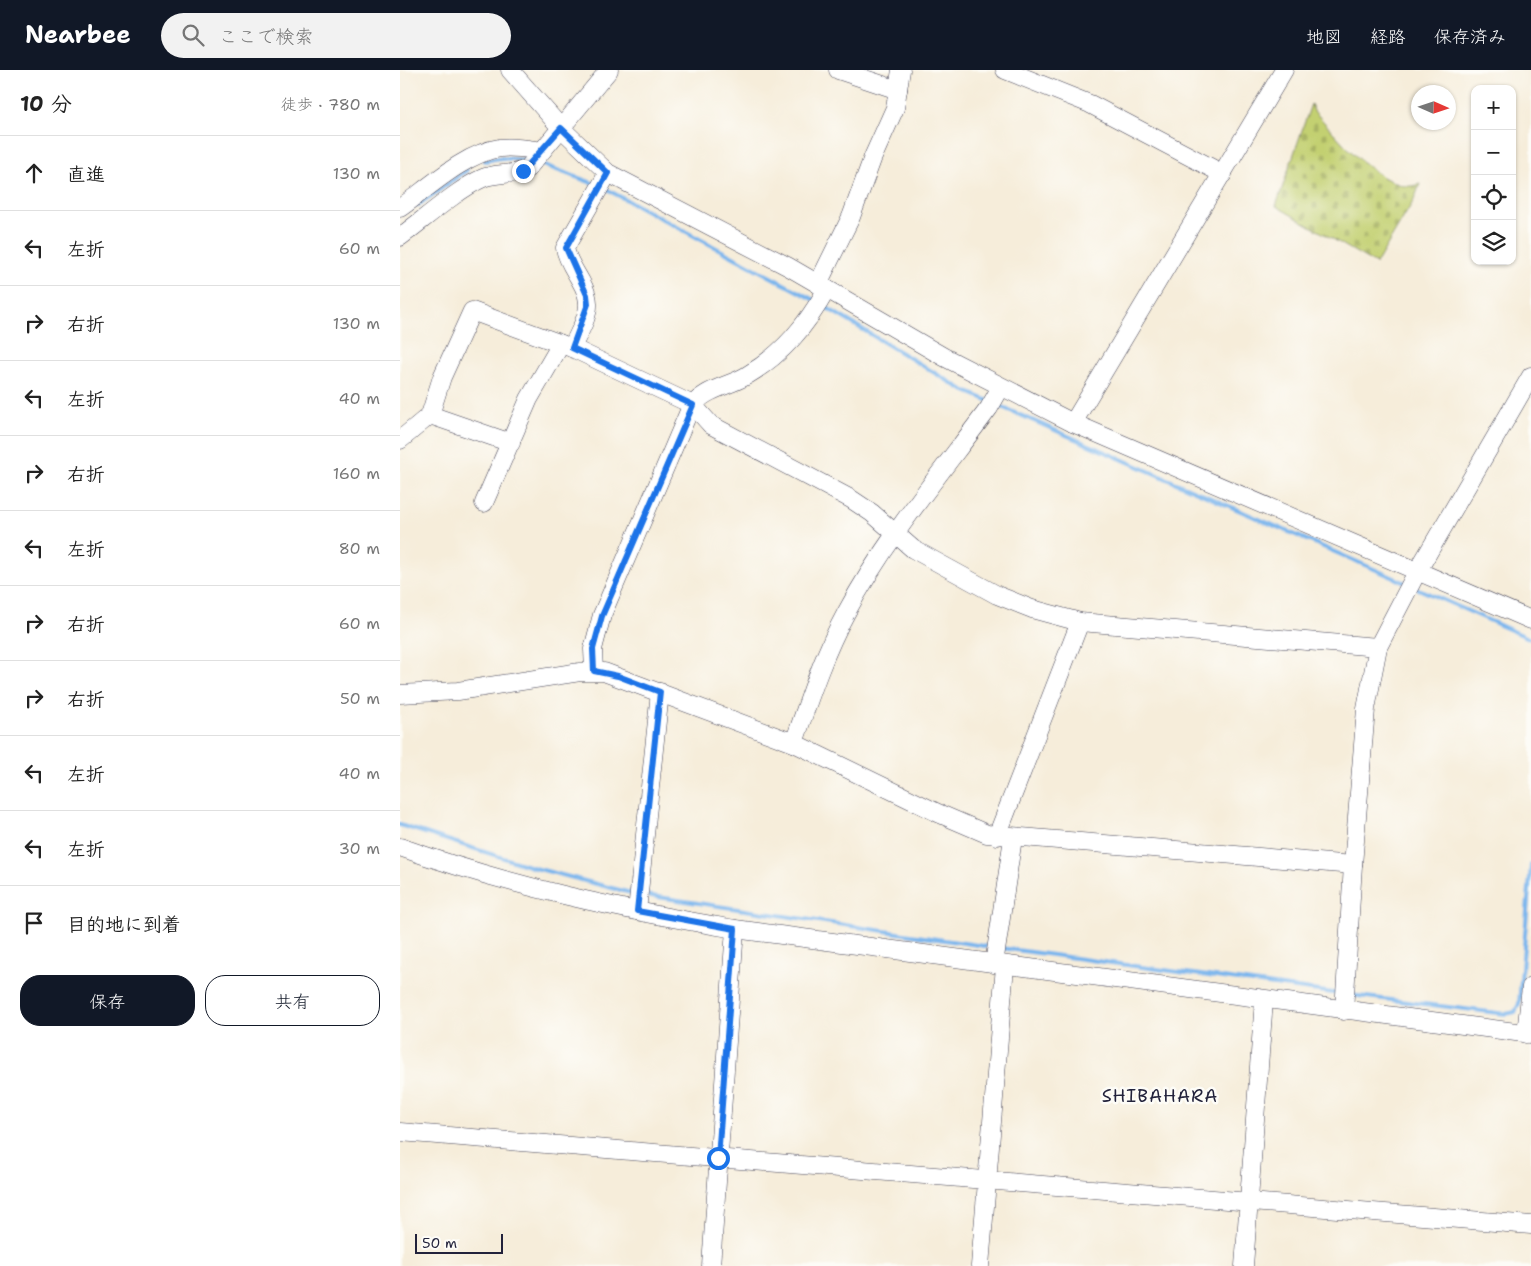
<!DOCTYPE html>
<html lang="ja">
<head>
<meta charset="utf-8">
<style>
	:root { --surface:#fff; --page:#f2f2f2; --text:#222; --muted:#767676; --line:#e0e0e0; --accent:#111827 }
	body { margin:0; font-family:"Shantell Sans","Klee One",sans-serif; background:var(--page); color:var(--text) }
	.controls { position:absolute; right:15px; top:15px; display:grid; overflow:hidden; border-radius:10px; box-shadow:0 1px 4px #0004 }
	.controls button { width:45px; height:45px; display:grid; place-items:center; padding:0; border:0; border-bottom:1px solid var(--line); background:var(--surface); color:var(--text); font:25px sans-serif }
	.compass { position:absolute; left:1011px; top:15px; width:45px; height:45px; border-radius:50%; background:var(--surface); box-shadow:0 1px 4px #0004; rotate:93deg }
	.scale { position:absolute; left:15px; bottom:12px; width:88px; box-sizing:border-box; padding-left:5px; border:2px solid #22223b; border-top:0; font-size:14px; line-height:18px; white-space:nowrap; color:#22223b; -webkit-text-stroke:4px #fdfcf7; paint-order:stroke }
	.stop { position:absolute; width:15px; height:15px; margin:-11px; border:4px solid #1a73e8; border-radius:50%; background:#fff }
	.stop.end { background:#1a73e8; border-color:#fff; box-shadow:0 1px 5px #0008 }
	.list { margin:0; padding:0; list-style:none }
	h2 { display:flex; justify-content:space-between; align-items:center; height:65px; margin:0; padding:0 20px; font-size:21px }
	h2 small { font-size:16px; font-weight:400; color:var(--muted) }
	.list li { display:grid; grid-template-columns:32px 1fr auto; gap:15px; align-items:center; box-sizing:border-box; height:75px; padding:0 20px; border-top:1px solid var(--line) }
	.list b { display:block; font-size:19px; white-space:nowrap }
	.list em { font-size:16px; font-style:normal; color:var(--muted) }
	.actions { display:flex; gap:10px; padding:15px 20px }
	.actions a { flex:1; padding:11px 0; border:1px solid var(--accent); border-radius:20px; text-align:center; font-size:18px; color:var(--accent) }
	.actions .main { background:var(--accent); color:#fff }
	.icon { flex:none; width:28px; height:28px; fill:none; stroke:currentColor; stroke-width:2; stroke-linecap:round; stroke-linejoin:round }
	.map { position:relative; flex:none; width:1131px; height:1196px; overflow:hidden }
	header { display:flex; align-items:center; gap:30px; box-sizing:border-box; height:70px; padding:0 25px; background:var(--accent); color:#fff }
	header strong { font-size:24px }
	nav { display:flex; gap:28px; margin-inline-start:auto; font-size:18px }
	.search { width:350px; height:45px; background:var(--page); display:flex; align-items:center; gap:12px; box-sizing:border-box; padding:0 18px; border-radius:28px; color:var(--muted); font-size:19px }
	main { display:flex }
	aside { flex:1; background:var(--surface) }
	.map>svg:first-child { display:block }
	.cemetery { fill:url(#cemetery-stones); stroke:#727956 }
	.lines { fill:none; stroke-linecap:round; stroke-linejoin:round }
	.stream { stroke:#7cb6ed; stroke-width:4 }
	.minor-casing { stroke:#424053; stroke-width:19 }
	.minor { stroke:#fff; stroke-width:18 }
	.route { stroke:#1a73e8; stroke-width:6 }
	.labels { text-anchor:middle; stroke-width:5; stroke-linejoin:round; paint-order:stroke }
	.quarter-label { font-size:18px; letter-spacing:1px; fill:#22223b; stroke:#fdfcf7 }
</style>
</head>
<body>
<header>
<strong>Nearbee</strong>
<div class="search"><svg class="icon" aria-label="search" viewBox="0 0 24 24"><circle cx="10" cy="10" r="6"/><path d="M15 15l6 6"/></svg>ここで検索</div>
<nav><a>地図</a><a>経路</a><a>保存済み</a></nav>
</header>
<main>
<aside>
<h2>10 分<small>徒歩 · 780 m</small></h2>
<ul class="list">
<li><svg class="icon" aria-label="ahead" viewBox="0 0 24 24"><path d="M12 20V5M6 11l6-6 6 6"/></svg><div><b>直進</b></div><em>130 m</em></li>
<li><svg class="icon" aria-label="left" viewBox="0 0 24 24"><path d="M17 20v-9H6M10 6l-5 5 5 5"/></svg><div><b>左折</b></div><em>60 m</em></li>
<li><svg class="icon" aria-label="right" viewBox="0 0 24 24"><path d="M7 20v-9h11M14 6l5 5-5 5"/></svg><div><b>右折</b></div><em>130 m</em></li>
<li><svg class="icon" aria-label="left" viewBox="0 0 24 24"><path d="M17 20v-9H6M10 6l-5 5 5 5"/></svg><div><b>左折</b></div><em>40 m</em></li>
<li><svg class="icon" aria-label="right" viewBox="0 0 24 24"><path d="M7 20v-9h11M14 6l5 5-5 5"/></svg><div><b>右折</b></div><em>160 m</em></li>
<li><svg class="icon" aria-label="left" viewBox="0 0 24 24"><path d="M17 20v-9H6M10 6l-5 5 5 5"/></svg><div><b>左折</b></div><em>80 m</em></li>
<li><svg class="icon" aria-label="right" viewBox="0 0 24 24"><path d="M7 20v-9h11M14 6l5 5-5 5"/></svg><div><b>右折</b></div><em>60 m</em></li>
<li><svg class="icon" aria-label="right" viewBox="0 0 24 24"><path d="M7 20v-9h11M14 6l5 5-5 5"/></svg><div><b>右折</b></div><em>50 m</em></li>
<li><svg class="icon" aria-label="left" viewBox="0 0 24 24"><path d="M17 20v-9H6M10 6l-5 5 5 5"/></svg><div><b>左折</b></div><em>40 m</em></li>
<li><svg class="icon" aria-label="left" viewBox="0 0 24 24"><path d="M17 20v-9H6M10 6l-5 5 5 5"/></svg><div><b>左折</b></div><em>30 m</em></li>
<li><svg class="icon" aria-label="arrive" viewBox="0 0 24 24"><path d="M6 21V4h12l-3 4 3 4H6"/></svg><div><b>目的地に到着</b></div></li>
</ul>
<div class="actions"><a class="main">保存</a><a>共有</a></div>
</aside>
<div class="map">
<svg width="1131" height="1196" viewBox="0 0 1131 1196">
	<defs>
		<pattern id="cemetery-stones" width="16" height="16" patternUnits="userSpaceOnUse" patternTransform="scale(1.25)"><rect width="16" height="16" fill="#c3d071"/><path d="M2 7V4a2 2 0 0 1 4 0v3zM10 15v-3a2 2 0 0 1 4 0v3z" fill="#a7b263"/></pattern>
	</defs>
	<rect width="100%" height="100%" fill="#fdfcf7"/>
	<filter id="ink" filterUnits="userSpaceOnUse"><feTurbulence type="fractalNoise" baseFrequency=".02" numOctaves="2"/><feDisplacementMap in="SourceGraphic" scale="10" xChannelSelector="R" yChannelSelector="G"/><feConvolveMatrix kernelMatrix="1 2 1 2 8 2 1 2 1" color-interpolation-filters="sRGB"/></filter>
	<filter id="wash" filterUnits="userSpaceOnUse"><feTurbulence type="fractalNoise" baseFrequency=".0096" numOctaves="4" result="noise"/><feDisplacementMap in="SourceGraphic" scale="20" xChannelSelector="R" yChannelSelector="G"/><feGaussianBlur stdDeviation="1.12" result="paint"/><feColorMatrix in="noise" values="0 0 0 0 0 0 0 0 0 0 0 0 0 0 0 0 0 1.4 0 .05"/><feComposite in="paint" operator="in"/></filter>
	<g filter="url(#wash)">
		<rect width="100%" height="100%" fill="#f6edda"/>
		<path class="cemetery" d="M911,34L914,41C938,67 970,108 1005,116C1009,117 1016,115 1020,114L1014,130L976,194L876,136Z"/>
		<g class="lines">
			<g class="stream">
				<path d="M85,91L99,88L127,90"/>
				<path d="M138,93L195,114"/>
				<path d="M204,118L414,230"/>
				<path d="M18,135L67,100"/>
				<path d="M422,235L563,320L589,331"/>
				<path d="M597,335L1006,513"/>
				<path d="M1014,517L1131,569"/>
				<path d="M0,755L135,798L235,824"/>
				<path d="M245,825L591,877"/>
				<path d="M601,878L941,924"/>
				<path d="M950,925L1106,944L1115,942L1119,934L1131,795"/>
			</g>
		</g>
	</g>
	<g filter="url(#ink)">
		<g class="lines">
			<defs>
				<g id="minor">
					<path d="M110,0L161,58L208,103L389,197L544,287L673,353L1131,550"/>
					<path d="M438,0L498,20"/>
					<path d="M605,0L690,34L823,104"/>
					<path d="M0,138C28,118 65,83 100,78C114,76 128,79 142,81"/>
					<path d="M0,167C23,150 58,119 83,108C96,102 116,106 128,98L209,0"/>
					<path d="M418,214L451,147L473,87L495,38L501,0"/>
					<path d="M172,278C177,265 189,248 188,233C187,213 168,197 165,178L208,103"/>
					<path d="M30,345L42,307L72,241L172,278L293,335L311,355L451,429L472,443L513,479L597,525L632,539L680,552L978,577"/>
					<path d="M673,353L884,0"/>
					<path d="M0,370L30,345L111,373"/>
					<path d="M84,433L129,329L161,274"/>
					<path d="M194,601L193,579L202,545L290,339C303,319 327,317 346,306C383,284 406,256 427,219"/>
					<path d="M0,624L58,621L180,602H204L394,673L538,743L587,764L953,795"/>
					<path d="M394,673C409,629 424,583 446,543C485,470 540,404 589,338L601,317"/>
					<path d="M597,766L680,552"/>
					<path d="M0,777C109,816 221,840 335,859L1131,964"/>
					<path d="M237,841L260,622"/>
					<path d="M594,894L613,768"/>
					<path d="M944,941L953,795L966,639L978,577L1017,502L1131,306"/>
					<path d="M1126,964L1131,917"/>
					<path d="M0,1062L1131,1155"/>
					<path d="M311,1196L335,859"/>
					<path d="M580,1196L605,896"/>
					<path d="M844,1196L864,930"/>
				</g>
			</defs>
			<use href="#minor" class="minor-casing"/>
			<use href="#minor" class="minor"/>
		</g>
	</g>
	<g class="lines" filter="url(#ink)">
		<path class="route" d="M123,101L161,58L208,103L166,178L187,225L188,234L172,278L293,335L202,546L193,579L194,601L218,606L260,622L237,841L335,859L318,1088"/>
	</g>
	<g class="labels">
		<g class="quarter-label">
			<text x="760" y="1032">SHIBAHARA</text>
		</g>
	</g>
</svg>
<div class="controls">
<button>+</button>
<button>−</button>
<button><svg class="icon" aria-label="locate" viewBox="0 0 24 24"><circle cx="12" cy="12" r="6"/><path d="M12 2v4M12 18v4M2 12h4M18 12h4"/></svg></button>
<button><svg class="icon" aria-label="layers" viewBox="0 0 24 24"><path d="M12 4l9 5-9 5-9-5zM3 14l9 5 9-5"/></svg></button>
</div>
<svg class="compass" viewBox="-18 -18 36 36"><path d="M0-13l5 13h-10z" fill="#e53935"/><path d="M0 13l5-13h-10z" fill="#767676"/></svg>
<div class="scale">50 m</div>
<div class="stop" style="left:318px;top:1088px"></div>
<div class="stop end" style="left:123px;top:101px"></div>
</div>
</main>
</body>
</html>
